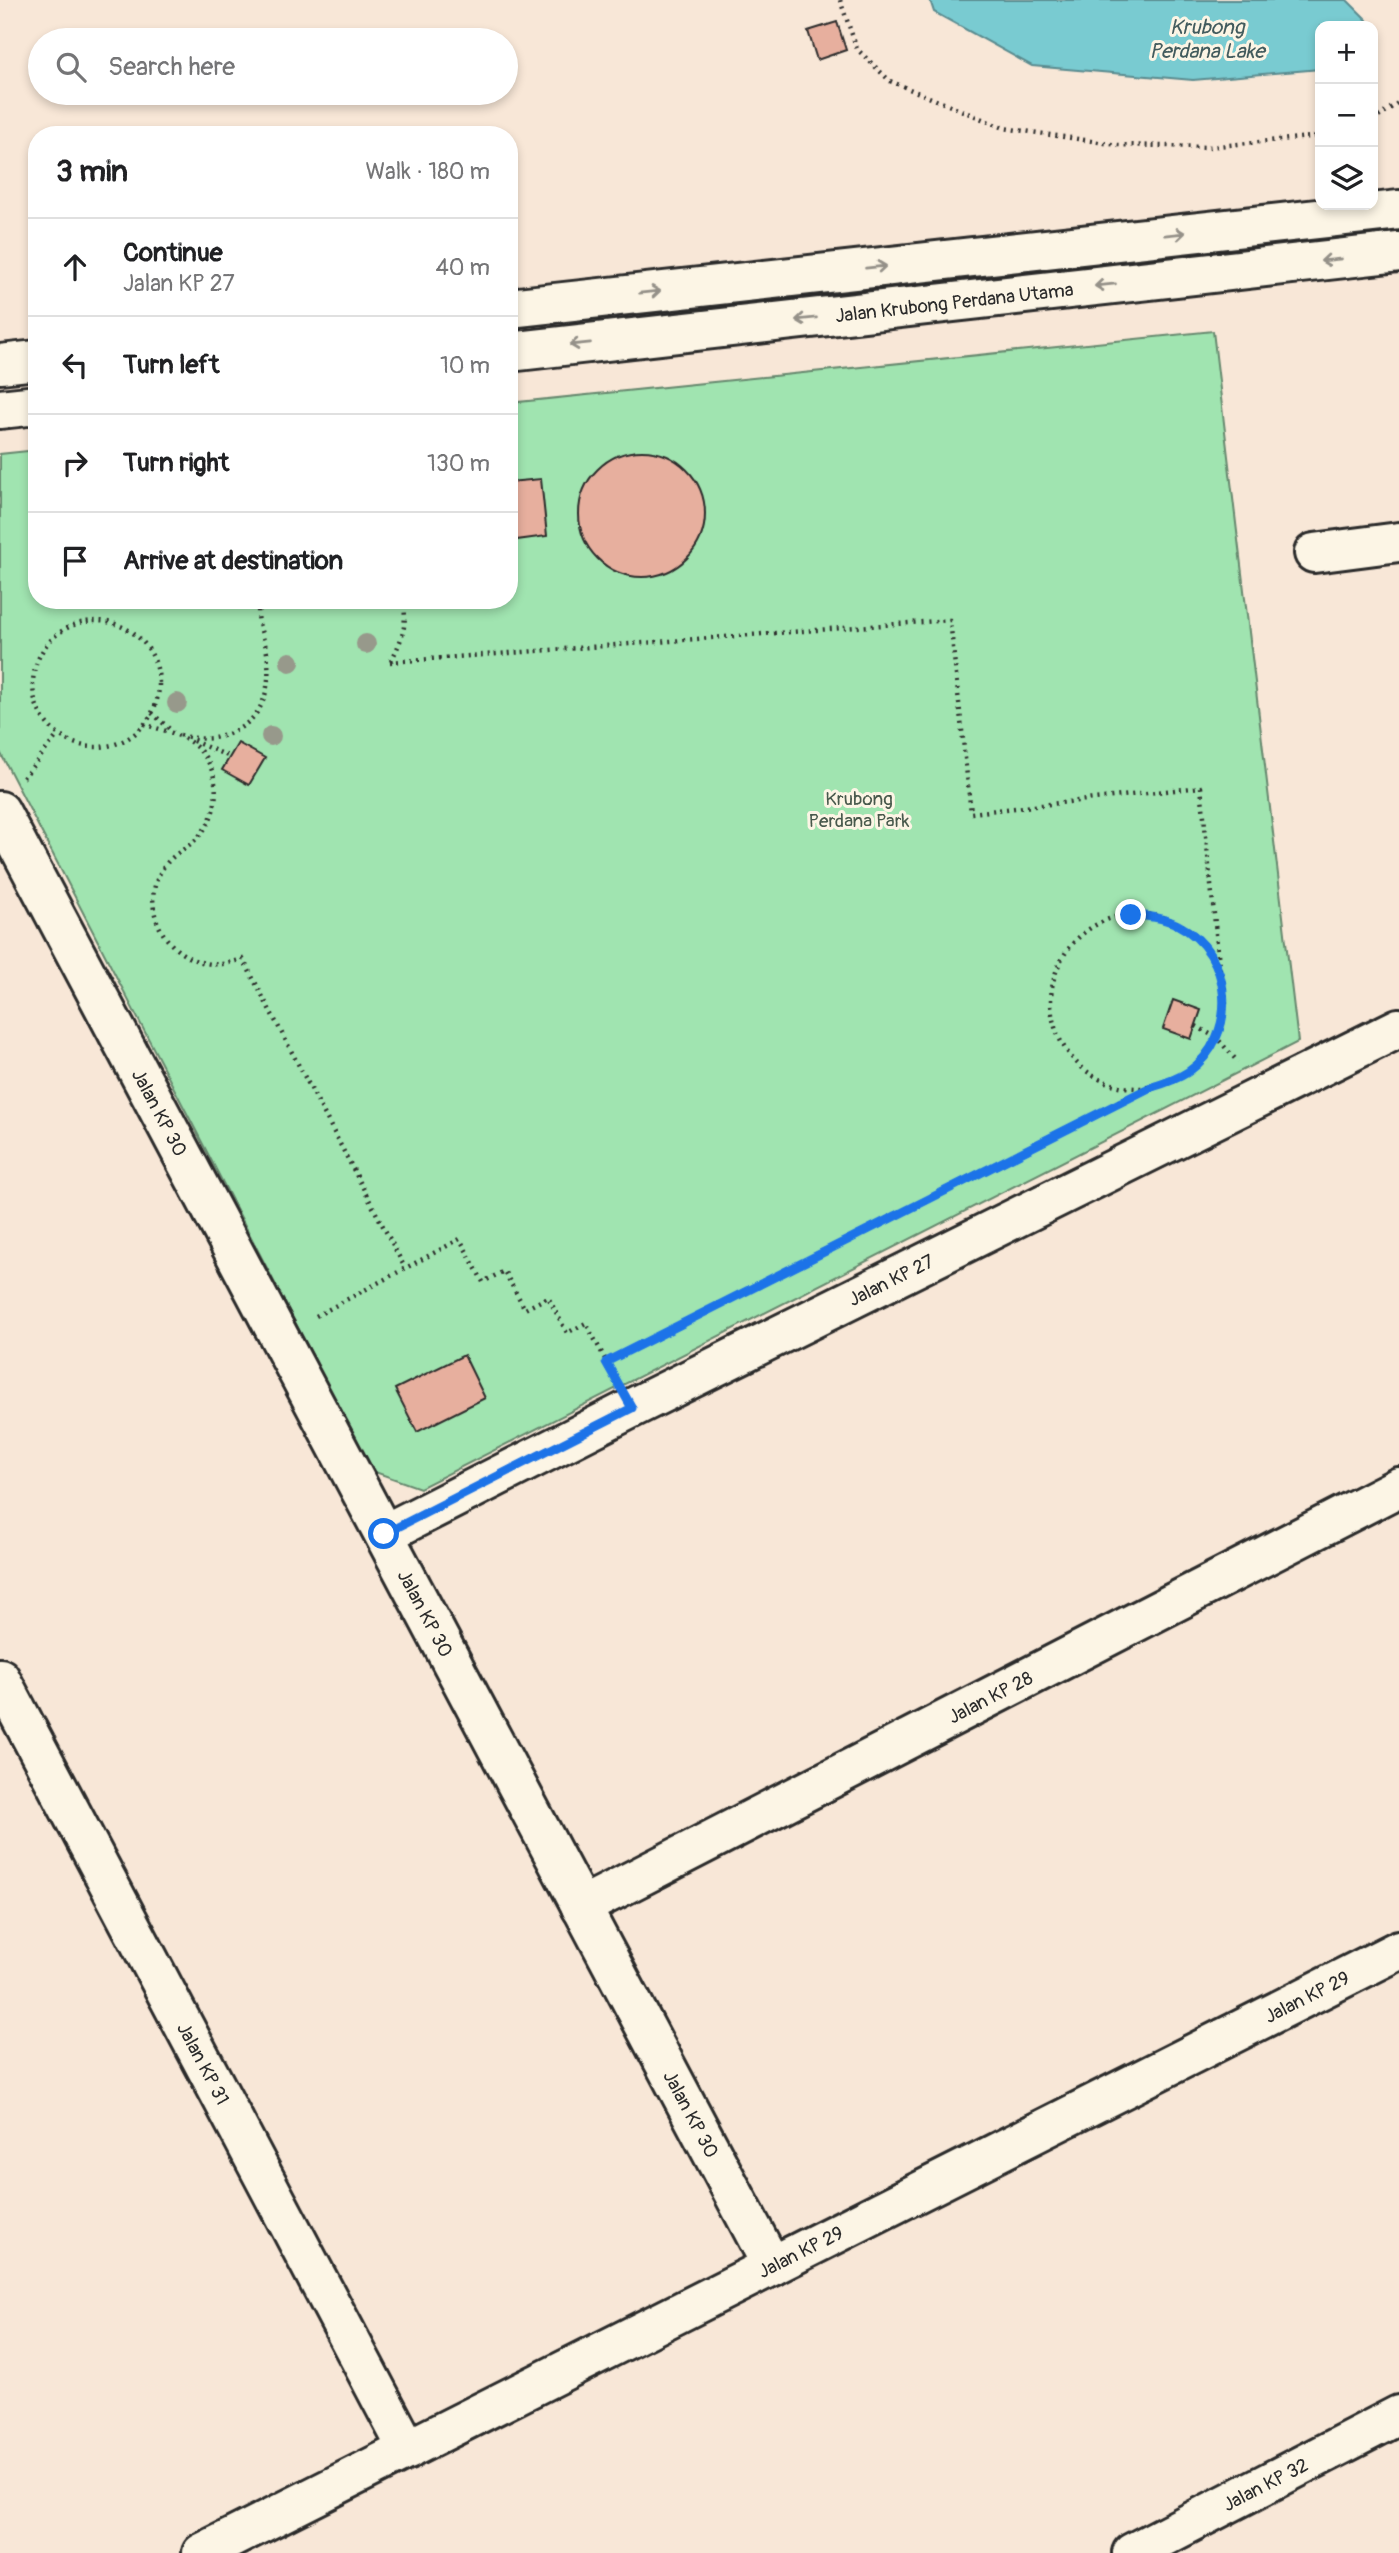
<!DOCTYPE html>
<html lang="en">
<head>
<meta charset="utf-8">
<style>
	:root { --surface:#fff; --page:#f2f2f2; --text:#202124; --muted:#757577; --line:#e0e0e0 }
	body { margin:0; font-family:Pangolin,sans-serif; background:var(--page); color:var(--text) }
	.controls { position:absolute; right:21px; top:21px; display:grid; overflow:hidden; border-radius:14px; box-shadow:0 4px 10px #0003 }
	.controls button { width:63px; height:63px; display:grid; place-items:center; padding:0; border:0; border-bottom:2px solid var(--line); background:var(--surface); color:var(--text); font:35px sans-serif }
	.stop { position:absolute; width:21px; height:21px; margin:-16px; border:5px solid #1a73e8; border-radius:50%; background:#fff }
	.stop.end { background:#1a73e8; border-color:#fff; box-shadow:0 2px 7px #0008 }
	.list { margin:0; padding:0; list-style:none }
	h2 { display:flex; justify-content:space-between; align-items:center; height:91px; margin:0; padding:0 28px; font-size:30px }
	h2 small { font-size:23px; font-weight:400; color:var(--muted) }
	.list li { display:grid; grid-template-columns:46px 1fr auto; gap:21px; align-items:center; box-sizing:border-box; height:98px; padding:0 28px; border-top:2px solid var(--line) }
	.list b { display:block; font-size:26px; white-space:nowrap }
	.list p { margin:0; font-size:23px; white-space:nowrap; color:var(--muted) }
	.list em { font-size:23px; font-style:normal; color:var(--muted) }
	.icon { flex:none; width:38px; height:38px; fill:none; stroke:currentColor; stroke-width:2; stroke-linecap:round; stroke-linejoin:round }
	.map { position:relative; flex:none; width:1399px; height:2553px; overflow:hidden }
	.search { position:absolute; background:var(--surface); box-shadow:0 4px 10px #0003; left:28px; top:28px; width:490px; height:77px; display:flex; align-items:center; gap:18px; box-sizing:border-box; padding:0 24px; border-radius:38px; color:var(--muted); font-size:26px }
	.panel { position:absolute; background:var(--surface); box-shadow:0 4px 10px #0003; left:28px; top:126px; width:490px; height:483px; border-radius:28px }
	.map>svg:first-child { display:block }
	.green { fill:#a0e4b0; stroke:#66886e; stroke-width:2 }
	.water { fill:#79cbd1; stroke:#5a8b8f; stroke-width:2 }
	.building { fill:#e7af9e; stroke:#2b2b2b; stroke-width:2 }
	.lines { fill:none; stroke-linecap:round; stroke-linejoin:round }
	.street-casing { stroke:#2b2b2b; stroke-width:44 }
	.path { stroke:#2b2b2b; stroke-width:4.5; stroke-dasharray:2 5; stroke-linecap:butt }
	.street { stroke:#fcf5e5; stroke-width:38 }
	.tree { fill:#97998b }
	.oneway { stroke:#949088 }
	.route { stroke:#1a73e8; stroke-width:9 }
	.labels { text-anchor:middle; stroke-width:6; stroke-linejoin:round; paint-order:stroke }
	.street-label { font-size:19px; fill:#2b2b2b; stroke:#fcf5e5 }
	.park-label { font-size:19px; fill:#48594c; stroke:#fcf5e5 }
	.water-label { font-size:21px; font-style:italic; fill:#425b5d; stroke:#fcf5e5 }
</style>
</head>
<body>
<div class="map">
<svg width="1399" height="2553" viewBox="0 0 1399 2553">
	<rect width="100%" height="100%" fill="#f8e7d7"/>
	<filter id="ink" filterUnits="userSpaceOnUse"><feTurbulence type="fractalNoise" baseFrequency=".0143" numOctaves="2"/><feDisplacementMap in="SourceGraphic" scale="14" xChannelSelector="R" yChannelSelector="G"/><feConvolveMatrix kernelMatrix="1 2 1 2 8 2 1 2 1" color-interpolation-filters="sRGB"/></filter>
	<g filter="url(#ink)">
		<path class="green" d="M1213,331L1298,1042L420,1488L372,1471L0,752V454L37,450V600H509V403Z"/>
		<path class="water" d="M930,0H1347L1367,20V26H1320V69L1193,80L1032,66L934,12Z"/>
		<g class="building">
			<path d="M837,22L846,50L817,60L808,31Z"/>
			<circle cx="642" cy="514" r="63"/>
			<path d="M541,479L547,536L509,541V482Z"/>
			<path d="M238,743L265,758L249,785L222,770Z"/>
			<path d="M1173,1000L1201,1010L1191,1039L1163,1029Z"/>
			<path d="M464,1355L485,1398L417,1432L395,1389Z"/>
		</g>
		<g class="lines">
			<defs>
				<g id="street">
					<path d="M509,308L1399,210"/>
					<path id="s1" d="M509,352L1399,252"/>
					<path d="M0,364L37,360"/>
					<path d="M0,409L37,405"/>
					<path d="M1314,553L1399,542"/>
					<path id="s2" d="M0,811L772,2266"/>
					<path id="s3" d="M384,1534L632,1408L1399,1028"/>
					<path id="s4" d="M0,1678L408,2450"/>
					<path id="s5" d="M581,1907L1399,1487"/>
					<path id="s6" d="M202,2553L1399,1950"/>
					<path id="s7" d="M1132,2553L1399,2415"/>
				</g>
			</defs>
			<use href="#street" class="street-casing"/>
			<g class="path">
				<path d="M840,0L857,49L890,81L1004,128L1118,145L1208,147L1320,136"/>
				<path d="M1373,121L1399,102"/>
				<circle cx="96" cy="684" r="63"/>
				<path d="M391,661C402,640 408,624 403,600"/>
				<path d="M390,662L950,620L971,813L1201,787L1220,973"/>
				<path d="M152,713L173,732"/>
				<path d="M144,724C160,730 180,733 194,745C221,767 223,810 199,836C185,852 169,853 158,877C142,913 168,957 206,963C219,966 230,963 243,959L405,1268"/>
				<path d="M180,735C203,741 223,740 243,726C267,710 271,680 267,653C264,634 254,622 260,600"/>
				<path d="M193,741L230,757"/>
				<path d="M23,778L58,735"/>
				<circle cx="1138" cy="1001" r="87"/>
				<path d="M1196,1026L1217,1038L1238,1062"/>
				<path d="M316,1316L460,1239L483,1282L504,1271L525,1309L548,1297L567,1333L586,1323L612,1372"/>
				<path d="M606,1362L1148,1088"/>
			</g>
			<use href="#street" class="street"/>
		</g>
		<g class="tree">
			<circle cx="366" cy="644" r="10"/>
			<circle cx="290" cy="662" r="10"/>
			<circle cx="177" cy="703" r="10"/>
			<circle cx="271" cy="736" r="10"/>
		</g>
		<defs><path id="oneway-shaft" d="M-6 0H5M1.5-3L5.5 0L1.5 3" fill="none" stroke-width="1.6" stroke-linecap="round" stroke-linejoin="round" transform="scale(1.75)"/></defs>
		<g class="oneway">
			<use href="#oneway-shaft" transform="translate(1175 234) rotate(-6)"/>
			<use href="#oneway-shaft" transform="translate(1331 260) rotate(174)"/>
			<use href="#oneway-shaft" transform="translate(876 267) rotate(-6)"/>
			<use href="#oneway-shaft" transform="translate(1105 285) rotate(174)"/>
			<use href="#oneway-shaft" transform="translate(650 292) rotate(-6)"/>
			<use href="#oneway-shaft" transform="translate(806 319) rotate(174)"/>
			<use href="#oneway-shaft" transform="translate(580 344) rotate(174)"/>
		</g>
	</g>
	<g class="lines" filter="url(#ink)">
		<path class="route" d="M384,1534L632,1408L606,1362L1149,1088C1163,1084 1176,1080 1188,1072C1240,1036 1234,953 1178,925C1163,917 1147,916 1131,915"/>
	</g>
	<g class="labels">
		<g class="street-label">
			<text dy="7" stroke="none"><textPath href="#s1" startOffset="448">Jalan Krubong Perdana Utama</textPath></text>
			<text dy="7" stroke="none"><textPath href="#s2" startOffset="341">Jalan KP 30</textPath></text>
			<text dy="7" stroke="none"><textPath href="#s3" startOffset="567">Jalan KP 27</textPath></text>
			<text dy="7" stroke="none"><textPath href="#s2" startOffset="908">Jalan KP 30</textPath></text>
			<text dy="7" stroke="none"><textPath href="#s5" startOffset="460">Jalan KP 28</textPath></text>
			<text dy="7" stroke="none"><textPath href="#s6" startOffset="1237">Jalan KP 29</textPath></text>
			<text dy="7" stroke="none"><textPath href="#s4" startOffset="436">Jalan KP 31</textPath></text>
			<text dy="7" stroke="none"><textPath href="#s2" startOffset="1475">Jalan KP 30</textPath></text>
			<text dy="7" stroke="none"><textPath href="#s6" startOffset="670">Jalan KP 29</textPath></text>
			<text dy="7" stroke="none"><textPath href="#s7" startOffset="150">Jalan KP 32</textPath></text>
		</g>
		<g class="park-label">
			<text x="859" y="805">Krubong<tspan x="859" dy="22">Perdana Park</tspan></text>
		</g>
		<g class="water-label">
			<text x="1207" y="34">Krubong<tspan x="1207" dy="24">Perdana Lake</tspan></text>
		</g>
	</g>
</svg>
<div class="controls">
<button>+</button>
<button>−</button>
<button><svg class="icon" aria-label="layers" viewBox="0 0 24 24"><path d="M12 4l9 5-9 5-9-5zM3 14l9 5 9-5"/></svg></button>
</div>
<div class="stop" style="left:384px;top:1534px"></div>
<div class="stop end" style="left:1131px;top:915px"></div>
<div class="search"><svg class="icon" aria-label="search" viewBox="0 0 24 24"><circle cx="10" cy="10" r="6"/><path d="M15 15l6 6"/></svg>Search here</div>
<section class="panel">
<h2>3 min<small>Walk · 180 m</small></h2>
<ul class="list">
<li><svg class="icon" aria-label="ahead" viewBox="0 0 24 24"><path d="M12 20V5M6 11l6-6 6 6"/></svg><div><b>Continue</b><p>Jalan KP 27</p></div><em>40 m</em></li>
<li><svg class="icon" aria-label="left" viewBox="0 0 24 24"><path d="M17 20v-9H6M10 6l-5 5 5 5"/></svg><div><b>Turn left</b></div><em>10 m</em></li>
<li><svg class="icon" aria-label="right" viewBox="0 0 24 24"><path d="M7 20v-9h11M14 6l5 5-5 5"/></svg><div><b>Turn right</b></div><em>130 m</em></li>
<li><svg class="icon" aria-label="arrive" viewBox="0 0 24 24"><path d="M6 21V4h12l-3 4 3 4H6"/></svg><div><b>Arrive at destination</b></div></li>
</ul>
</section>
</div>
</body>
</html>
